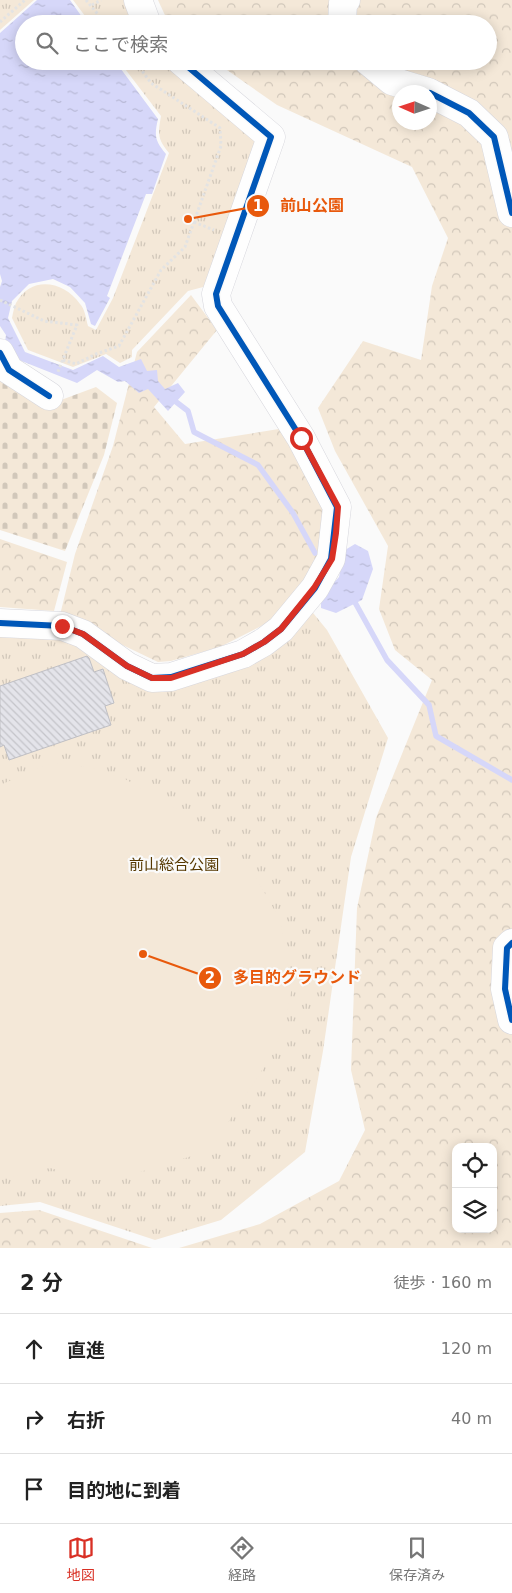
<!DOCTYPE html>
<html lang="ja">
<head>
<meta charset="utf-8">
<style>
	:root { --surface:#fff; --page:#f6f6f6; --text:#222; --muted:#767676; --line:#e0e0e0; --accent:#d93025 }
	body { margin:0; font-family:"DejaVu Sans","Noto Sans JP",sans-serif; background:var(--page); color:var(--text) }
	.controls { position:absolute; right:15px; bottom:15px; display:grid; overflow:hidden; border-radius:10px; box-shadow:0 2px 12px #0003 }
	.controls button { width:45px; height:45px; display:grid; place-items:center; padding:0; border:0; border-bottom:1px solid var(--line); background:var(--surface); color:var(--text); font:25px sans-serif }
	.compass { position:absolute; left:392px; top:85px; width:45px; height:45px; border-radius:50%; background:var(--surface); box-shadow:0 2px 12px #0003; rotate:273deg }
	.stop { position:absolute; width:15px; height:15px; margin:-11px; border:4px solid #d93025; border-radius:50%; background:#fff }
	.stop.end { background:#d93025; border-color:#fff; box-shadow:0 1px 5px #0008 }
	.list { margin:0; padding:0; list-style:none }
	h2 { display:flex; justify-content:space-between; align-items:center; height:65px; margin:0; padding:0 20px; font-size:21px }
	h2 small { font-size:16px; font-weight:400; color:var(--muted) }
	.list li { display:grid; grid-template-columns:32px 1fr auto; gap:15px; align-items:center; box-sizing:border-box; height:70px; padding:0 20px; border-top:1px solid var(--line) }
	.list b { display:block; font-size:19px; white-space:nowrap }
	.list em { font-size:16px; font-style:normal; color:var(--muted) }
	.icon { flex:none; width:28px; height:28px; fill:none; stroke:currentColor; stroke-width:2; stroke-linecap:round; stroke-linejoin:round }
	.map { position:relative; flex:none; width:512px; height:1248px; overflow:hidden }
	.search { position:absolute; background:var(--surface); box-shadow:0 2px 12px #0003; left:15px; right:15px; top:15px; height:55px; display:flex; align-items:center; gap:12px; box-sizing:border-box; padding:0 18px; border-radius:28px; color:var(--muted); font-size:19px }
	.sheet { height:275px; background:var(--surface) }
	nav { display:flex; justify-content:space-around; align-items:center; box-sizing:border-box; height:70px; border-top:1px solid var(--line); background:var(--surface); font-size:14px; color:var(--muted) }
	nav a { display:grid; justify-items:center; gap:2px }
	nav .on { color:var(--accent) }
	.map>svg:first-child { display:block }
	.forest { fill:url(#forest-crowns); fill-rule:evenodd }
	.cemetery { fill:url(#cemetery-stones) }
	.park { fill:url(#park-tufts) }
	.pitch { fill:#f4e8d8 }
	.water { fill:url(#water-ripples) }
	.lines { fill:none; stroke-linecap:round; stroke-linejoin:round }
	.stream { stroke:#d6d7f9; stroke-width:5.5 }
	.building { fill:url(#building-back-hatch); stroke:#bfbfc4 }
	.minor-casing { stroke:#d7d7dd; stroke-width:29 }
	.path { stroke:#e3e3e3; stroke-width:3; stroke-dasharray:2.5 2.5; stroke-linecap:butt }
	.minor { stroke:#fefefe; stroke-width:28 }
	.cycleway-casing { stroke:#fafafa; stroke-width:9 }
	.cycleway { stroke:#0057b8; stroke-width:6 }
	.route { stroke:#d93025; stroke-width:6 }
	.labels { text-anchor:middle; stroke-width:4.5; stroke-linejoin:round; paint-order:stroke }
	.park-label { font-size:15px; fill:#563800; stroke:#fafafa }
	.leader { fill:none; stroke:#e8590c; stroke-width:2 }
	.callout-dot { fill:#e8590c; stroke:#fafafa; stroke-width:2 }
	.mark-label { font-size:15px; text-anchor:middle; font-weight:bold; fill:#fff }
	.callout-label { font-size:16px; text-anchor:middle; font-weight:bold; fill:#e8590c; stroke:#fafafa; stroke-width:4.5; stroke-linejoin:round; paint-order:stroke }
</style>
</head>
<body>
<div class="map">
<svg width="512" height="1248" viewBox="0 0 512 1248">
	<defs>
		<pattern id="forest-crowns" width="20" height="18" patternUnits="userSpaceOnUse" patternTransform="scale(1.25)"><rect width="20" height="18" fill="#f4e8d8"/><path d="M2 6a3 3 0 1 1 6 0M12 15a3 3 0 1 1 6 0" fill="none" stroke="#d1c7ba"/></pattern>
		<pattern id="cemetery-stones" width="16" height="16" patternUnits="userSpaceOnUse" patternTransform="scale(1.25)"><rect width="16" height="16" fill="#f4e8d8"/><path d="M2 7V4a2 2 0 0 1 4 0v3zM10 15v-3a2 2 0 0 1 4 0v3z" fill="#d1c7ba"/></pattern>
		<pattern id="park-tufts" width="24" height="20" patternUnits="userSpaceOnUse" patternTransform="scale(1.25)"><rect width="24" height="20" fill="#f4e8d8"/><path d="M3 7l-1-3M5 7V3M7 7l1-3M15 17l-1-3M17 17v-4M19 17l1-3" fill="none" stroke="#d1c7ba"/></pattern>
		<pattern id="water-ripples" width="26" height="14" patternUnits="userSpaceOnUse" patternTransform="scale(1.25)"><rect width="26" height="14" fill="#d6d7f9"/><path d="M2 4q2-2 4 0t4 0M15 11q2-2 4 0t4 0" fill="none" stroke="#b8b9d6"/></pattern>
		<pattern id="building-back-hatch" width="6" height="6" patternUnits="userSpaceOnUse" patternTransform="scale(1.25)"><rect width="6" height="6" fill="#e4e4ea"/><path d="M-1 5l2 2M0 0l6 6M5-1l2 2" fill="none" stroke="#c4c4c9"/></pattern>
	</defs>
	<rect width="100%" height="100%" fill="#fafafa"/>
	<g class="forest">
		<path d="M158,0H512V1248H179L260,1224L339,1181L365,1130L351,1070L357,908L376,818L432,680L395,650L379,609L388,546L335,451L318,408L363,341L421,360L432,286L448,238L412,167L277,105L214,61H488V24H169ZM400,92H430V122H400ZM456,1147H493V1229H456Z"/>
		<path d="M191,295L217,330L154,407L185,444L285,428L328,514L323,545L309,578L271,621L220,647L171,661L158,662L60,615L75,554L113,446L137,352Z"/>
		<path d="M0,539L67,562L54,611L0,607Z"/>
		<path d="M39,1210L152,1248H0V1213Z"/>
	</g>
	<path class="cemetery" d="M0,371L53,403L96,387L117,403L104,455L65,551L0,530Z"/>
	<g class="park">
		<path d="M0,0H34L0,30Z"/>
		<path d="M73,0H128L137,24H91Z"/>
		<path d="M119,61H164L255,136L256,154L207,286L188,291L132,350V357L120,363L106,354L73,367L28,350L12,318C13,313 14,307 16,303C31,275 64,281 80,304C85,309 86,319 88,326L96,330L113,298L169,153C157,139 158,133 161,116Z"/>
		<path d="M309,608L327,630L388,738L351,857L323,1051L305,1152L221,1220L155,1240L40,1202L0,1206V631L61,634L153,688Z"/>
	</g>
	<path class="pitch" d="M51,763L90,767L125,779L191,817L251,869L280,920L292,987L287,1014L275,1050L216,1141L205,1152L114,1180H94L50,1168L0,1179V785Z"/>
	<g class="water">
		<path d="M37,0H70L87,24H24V61H115L158,119C154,136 155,141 166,154L152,194H146L107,296L110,298L95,326L91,324L85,303L70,287L53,279L29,284L12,301L8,318L25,352L73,370L103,356L119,367L141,359L147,371L157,370L158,381L165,389L178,383L185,392L168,411L148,389L139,393L125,381L118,382L97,370L77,383L19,360L5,342L6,335L0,326V287L2,281L0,274V33Z"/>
		<path d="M355,544L368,551L373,569L362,600L336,613L321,608V597L339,577L345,550Z"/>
	</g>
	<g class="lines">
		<g class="stream">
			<path d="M171,398L188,411L194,432L258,465L293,513L315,553"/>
			<path d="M352,597L387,660L429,705L436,736L512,780"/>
		</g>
	</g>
	<path class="building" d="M87,656L89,658L94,672L103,669L114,703L105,706L111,725L9,760L4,745L0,747V686Z"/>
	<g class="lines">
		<defs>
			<g id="minor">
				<path d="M138,0L147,24"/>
				<path d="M342,24L343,3L346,0"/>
				<path d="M368,61L392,81L428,92"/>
				<path d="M430,93L469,113L494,137L512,213"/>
				<path d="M0,353L9,370L49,396"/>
				<path d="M0,623L62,626L83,634L127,666L152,678L171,677L243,654L264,642L281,629L315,588L331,559L337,507L301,438L218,306L216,294L271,137L181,61"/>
				<path d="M512,943L507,948L505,989L512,1020"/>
			</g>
		</defs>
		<use href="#minor" class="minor-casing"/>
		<g class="path">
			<path d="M86,0L106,24"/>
			<path d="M92,5L101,0"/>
			<path d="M0,22L25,0"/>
			<path d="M194,222L214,230"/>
			<path d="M0,300L44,321L77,325L57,374"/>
			<path d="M63,360L76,364L96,354L119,346L161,270L185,247L221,146L220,128L151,83L135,61"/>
		</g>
		<use href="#minor" class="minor"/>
		<defs>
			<g id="cycleway">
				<path d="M430,93L469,113L494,137L512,213"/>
				<path d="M0,353L9,370L49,396"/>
				<path d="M0,623L62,626L83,634L127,666L152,678L171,677L243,654L264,642L281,629L315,588L331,559L337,507L301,438L218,306L216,294L271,137L181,61"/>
				<path d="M512,943L507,948L505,989L512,1020"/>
			</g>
		</defs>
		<use href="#cycleway" class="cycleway-casing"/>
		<use href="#cycleway" class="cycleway"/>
	</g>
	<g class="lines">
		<path class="route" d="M62,626L83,634L127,666L152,678H171L243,654L264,642L281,629L314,588L332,559L336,533L338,507L301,438"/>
	</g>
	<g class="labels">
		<g class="park-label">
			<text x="174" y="870">前山総合公園</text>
		</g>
	</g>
	<path class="leader" d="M188 219L258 206M143 954L210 978"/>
	<g class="callout-dot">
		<circle cx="188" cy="219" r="5"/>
		<circle cx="143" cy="954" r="5"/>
		<circle cx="258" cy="206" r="12"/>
		<circle cx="210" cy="978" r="12"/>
	</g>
	<g class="mark-label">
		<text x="258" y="211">1</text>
		<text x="210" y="983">2</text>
	</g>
	<g class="callout-label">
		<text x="312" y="211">前山公園</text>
		<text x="297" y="983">多目的グラウンド</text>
	</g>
</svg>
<div class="controls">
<button><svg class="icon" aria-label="locate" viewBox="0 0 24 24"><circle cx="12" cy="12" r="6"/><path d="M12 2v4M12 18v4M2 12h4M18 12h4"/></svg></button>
<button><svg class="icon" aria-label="layers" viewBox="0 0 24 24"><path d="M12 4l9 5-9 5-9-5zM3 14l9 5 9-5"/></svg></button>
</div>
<svg class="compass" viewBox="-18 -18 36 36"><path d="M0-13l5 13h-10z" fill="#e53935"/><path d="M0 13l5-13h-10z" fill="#767676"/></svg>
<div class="stop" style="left:301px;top:438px"></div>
<div class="stop end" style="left:62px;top:626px"></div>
<div class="search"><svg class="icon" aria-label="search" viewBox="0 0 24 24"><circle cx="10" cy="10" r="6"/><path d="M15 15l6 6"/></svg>ここで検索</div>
</div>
<section class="sheet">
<h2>2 分<small>徒歩 · 160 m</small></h2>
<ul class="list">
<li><svg class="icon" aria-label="ahead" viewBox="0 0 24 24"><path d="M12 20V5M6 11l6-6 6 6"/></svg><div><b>直進</b></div><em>120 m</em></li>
<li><svg class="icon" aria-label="right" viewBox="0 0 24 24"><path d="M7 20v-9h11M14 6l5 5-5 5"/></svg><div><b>右折</b></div><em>40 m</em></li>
<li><svg class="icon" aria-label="arrive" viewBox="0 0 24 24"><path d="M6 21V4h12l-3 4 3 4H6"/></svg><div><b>目的地に到着</b></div></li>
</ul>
</section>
<nav>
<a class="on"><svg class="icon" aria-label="map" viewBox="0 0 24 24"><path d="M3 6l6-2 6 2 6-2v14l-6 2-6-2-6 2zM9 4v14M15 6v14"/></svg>地図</a>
<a><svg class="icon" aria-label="directions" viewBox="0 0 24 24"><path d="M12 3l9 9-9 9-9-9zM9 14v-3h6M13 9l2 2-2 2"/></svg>経路</a>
<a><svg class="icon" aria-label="saved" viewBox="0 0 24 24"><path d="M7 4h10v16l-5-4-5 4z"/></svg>保存済み</a>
</nav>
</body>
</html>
